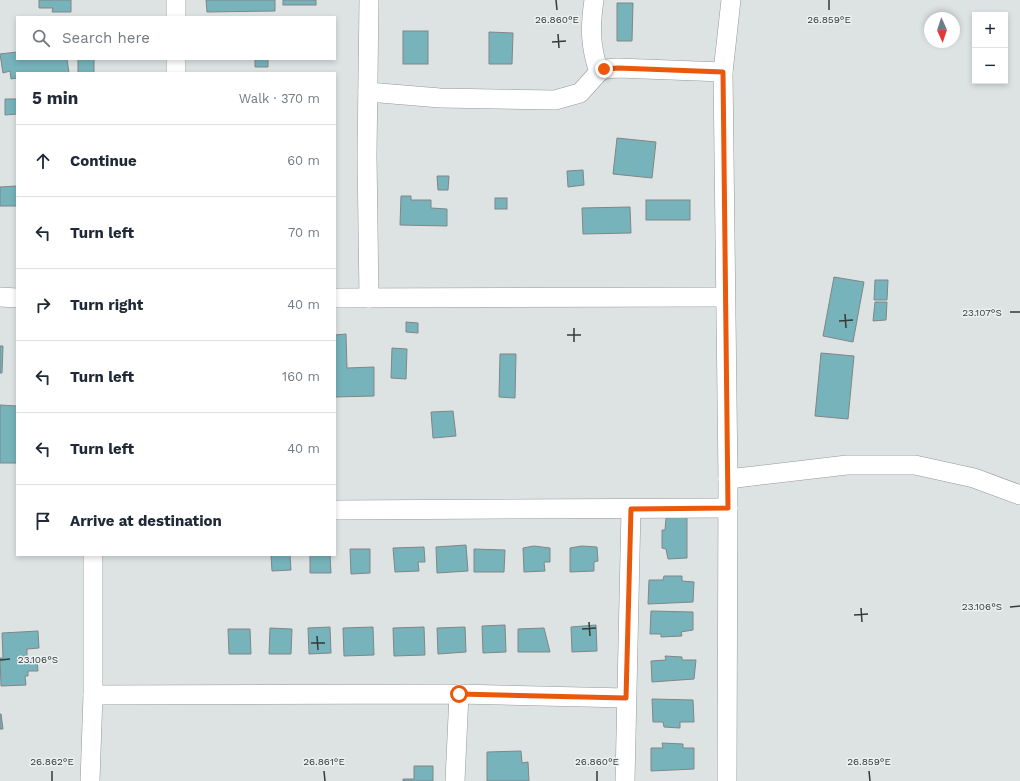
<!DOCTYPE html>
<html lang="en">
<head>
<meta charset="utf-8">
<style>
	:root { --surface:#fff; --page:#f2f2f3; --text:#1f2937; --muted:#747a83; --line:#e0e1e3 }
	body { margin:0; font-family:"Work Sans",sans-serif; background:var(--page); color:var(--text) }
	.controls { position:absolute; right:12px; top:12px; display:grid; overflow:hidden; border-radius:0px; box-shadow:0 2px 6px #0003 }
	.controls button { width:36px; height:36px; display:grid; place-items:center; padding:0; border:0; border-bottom:1px solid var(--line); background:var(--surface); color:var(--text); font:20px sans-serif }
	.compass { position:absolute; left:924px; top:12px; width:36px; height:36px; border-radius:50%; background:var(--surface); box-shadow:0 2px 6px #0003; rotate:177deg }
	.stop { position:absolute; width:12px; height:12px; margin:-9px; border:3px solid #ea580c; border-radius:50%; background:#fff }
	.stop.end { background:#ea580c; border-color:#fff; box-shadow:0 1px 4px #0008 }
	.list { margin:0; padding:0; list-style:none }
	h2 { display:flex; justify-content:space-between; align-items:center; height:52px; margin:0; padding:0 16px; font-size:17px }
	h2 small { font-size:13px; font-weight:400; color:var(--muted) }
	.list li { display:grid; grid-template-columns:26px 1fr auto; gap:12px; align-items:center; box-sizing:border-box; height:72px; padding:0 16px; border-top:1px solid var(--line) }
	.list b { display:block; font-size:15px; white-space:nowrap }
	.list em { font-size:13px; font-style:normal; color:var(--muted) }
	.icon { flex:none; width:22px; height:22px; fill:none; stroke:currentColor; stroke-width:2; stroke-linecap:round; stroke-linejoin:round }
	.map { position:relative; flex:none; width:1020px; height:781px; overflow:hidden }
	.search { position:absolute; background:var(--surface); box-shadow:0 2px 6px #0003; left:16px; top:16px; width:320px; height:44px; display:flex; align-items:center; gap:10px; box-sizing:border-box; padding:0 14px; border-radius:0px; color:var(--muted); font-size:15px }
	.panel { position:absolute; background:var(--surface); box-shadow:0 2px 6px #0003; left:16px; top:72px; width:320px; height:484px; border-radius:0px }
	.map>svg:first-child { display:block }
	.building { fill:#76b3bb; stroke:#818687 }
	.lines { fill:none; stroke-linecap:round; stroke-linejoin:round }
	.minor-casing { stroke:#949899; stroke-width:20 }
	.minor { stroke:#fff; stroke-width:19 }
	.route { stroke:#ea580c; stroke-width:5 }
	.ticks { fill:none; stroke:#373939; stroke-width:1.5 }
	.ticks-label { font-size:10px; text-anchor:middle; fill:#373939; stroke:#ebf0f0; stroke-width:3; stroke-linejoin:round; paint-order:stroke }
</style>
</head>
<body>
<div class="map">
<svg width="1020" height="781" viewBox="0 0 1020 781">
	<rect width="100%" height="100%" fill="#dde3e3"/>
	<g class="building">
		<path d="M39,0H71V12H52L53,8H39Z"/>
		<path d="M206,0H275V11L207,12Z"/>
		<rect x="283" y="0" width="33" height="5"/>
		<path d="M617,3H633L632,41H617Z"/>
		<rect x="403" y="31" width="25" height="33"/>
		<path d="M489,32L513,33L512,64H489Z"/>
		<path d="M17,52V59H67L69,73H17V78L11,79L10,71L3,73L0,54Z"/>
		<rect x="78" y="59" width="16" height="14"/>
		<path d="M255,59H276H268V67H255Z"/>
		<path d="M5,99H17V114L5,115Z"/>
		<path d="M617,138L656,142L652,178L613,174Z"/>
		<path d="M583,170L584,185L568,187L567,171Z"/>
		<path d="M437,176H449L448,190H438Z"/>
		<path d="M17,186V206H0V187Z"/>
		<path d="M401,196H411V200H431V208L447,209V226L400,225Z"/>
		<rect x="495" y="198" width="12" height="11"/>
		<rect x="646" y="200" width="44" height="20"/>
		<path d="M630,207L631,233L583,234L582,208Z"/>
		<path d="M834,277L864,282L853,342L823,336Z"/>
		<path d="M875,280H888L887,300H874Z"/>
		<path d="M875,302H887L886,320L873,321Z"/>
		<path d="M406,322L418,323V333L406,332Z"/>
		<path d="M346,334L347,368L374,367V396L335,397V335Z"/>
		<path d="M0,346H3L2,373H0Z"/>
		<path d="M392,348L407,349L406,379L391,378Z"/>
		<path d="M821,353L854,356L848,419L815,416Z"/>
		<path d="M500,354H516L515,398L499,397Z"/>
		<path d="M0,405L17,406V463H0Z"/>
		<path d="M453,411L456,436L433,438L431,412Z"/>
		<path d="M687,517V558L668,559L666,549L662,548V530H665L666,518Z"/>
		<path d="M466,545L468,571L437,573L436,547Z"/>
		<path d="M534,546L550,548V562H544L545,571L524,572L523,548Z"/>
		<path d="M582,546L597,547L598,561L594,562V571L570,572V548Z"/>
		<path d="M424,547L425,562H418L419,571L395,572L393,548Z"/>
		<path d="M350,549H370V573L351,574Z"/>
		<path d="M474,549L505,550L504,572H474Z"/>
		<path d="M271,555H290L291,570L272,571Z"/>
		<path d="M310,555H330L331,573H310Z"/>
		<path d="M664,576H682V581L694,582L693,602L648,604L649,580H663Z"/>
		<path d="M651,611L693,612V630L681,632L682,636L661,637V634H650Z"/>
		<path d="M505,625L506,652L483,653L482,626Z"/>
		<path d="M596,625L597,651L572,652L571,627Z"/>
		<path d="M330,627L331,653L309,654L308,628Z"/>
		<path d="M373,627L374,655L344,656L343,628Z"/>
		<path d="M424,627L425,655L394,656L393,628Z"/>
		<path d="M465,627L466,652L438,654L437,628Z"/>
		<path d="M270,628L292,629L291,654H269Z"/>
		<path d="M544,628L550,652H518V629Z"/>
		<path d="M228,629H250L251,654H229Z"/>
		<path d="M38,631L39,648L27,649V660H37L38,671H28V676H25L26,685L1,686L0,658H3L2,633Z"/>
		<path d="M665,656L682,657V660H696L694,679L652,682L651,661L666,660Z"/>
		<path d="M652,699L693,700L694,722H680V728L664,727L663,722H653Z"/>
		<path d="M0,714H1L3,729H0Z"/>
		<path d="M662,743L683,744V748H694V769L651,771V748H663Z"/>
		<path d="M521,751L522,763L528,762L529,781H487V752Z"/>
		<path d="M414,766H433V781H403V779H414Z"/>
	</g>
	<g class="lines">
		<defs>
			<g id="minor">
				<path d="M176,0V17"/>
				<path d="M369,0L367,155L369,298"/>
				<path d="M594,0C590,27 590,46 599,72"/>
				<path d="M176,73V59"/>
				<path d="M368,92L440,98L555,100L580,93L599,72L605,69L618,68L723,72"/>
				<path d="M0,297L17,298"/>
				<path d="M335,298L725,297"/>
				<path d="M728,479L847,465H915L974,478L1020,495"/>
				<path d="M335,510L728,508"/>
				<path d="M93,695L459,694L626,698"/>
				<path d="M90,781L93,695V555"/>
				<path d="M455,781L459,694"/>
				<path d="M625,781L631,509"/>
				<path d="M727,781L728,479L723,72L731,0"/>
			</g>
		</defs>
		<use href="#minor" class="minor-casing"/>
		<use href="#minor" class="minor"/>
	</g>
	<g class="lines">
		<path class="route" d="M459,694L626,698L631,509L728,508L723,72L618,68L604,69"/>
	</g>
	<path class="ticks" d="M556,0L557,10M829,0V10M558,34L559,48M552,42L566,41M1010,312H1020M845,314L846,328M839,321L853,320M574,328V342M567,335H581M1010,607L1020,606M861,608L862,622M854,615L868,614M589,622L590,636M582,629L596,628M317,636L318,650M311,643H325M0,660L10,659M52,771V781M324,771L325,781M597,771V781M869,771L870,781"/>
	<g class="ticks-label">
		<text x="557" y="23">26.860°E</text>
		<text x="829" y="23">26.859°E</text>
		<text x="982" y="316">23.107°S</text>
		<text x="982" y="610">23.106°S</text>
		<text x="38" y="663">23.106°S</text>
		<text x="52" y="765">26.862°E</text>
		<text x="324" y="765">26.861°E</text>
		<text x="597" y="765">26.860°E</text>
		<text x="869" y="765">26.859°E</text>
	</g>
</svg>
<div class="controls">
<button>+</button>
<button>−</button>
</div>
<svg class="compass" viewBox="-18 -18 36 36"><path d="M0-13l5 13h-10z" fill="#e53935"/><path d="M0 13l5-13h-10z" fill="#747a83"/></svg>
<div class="stop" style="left:459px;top:694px"></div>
<div class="stop end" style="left:604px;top:69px"></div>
<div class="search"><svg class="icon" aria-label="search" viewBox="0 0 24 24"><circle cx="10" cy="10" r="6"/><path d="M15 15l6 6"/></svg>Search here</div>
<section class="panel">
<h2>5 min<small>Walk · 370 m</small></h2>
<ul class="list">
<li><svg class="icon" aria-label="ahead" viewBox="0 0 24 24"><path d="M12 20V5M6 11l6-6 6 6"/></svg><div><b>Continue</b></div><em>60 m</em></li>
<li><svg class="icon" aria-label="left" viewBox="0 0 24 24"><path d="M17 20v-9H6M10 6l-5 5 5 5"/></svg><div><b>Turn left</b></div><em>70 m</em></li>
<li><svg class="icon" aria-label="right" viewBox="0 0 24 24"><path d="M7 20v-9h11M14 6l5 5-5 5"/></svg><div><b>Turn right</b></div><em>40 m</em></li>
<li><svg class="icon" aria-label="left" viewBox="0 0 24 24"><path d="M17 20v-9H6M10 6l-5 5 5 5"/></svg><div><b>Turn left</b></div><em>160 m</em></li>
<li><svg class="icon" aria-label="left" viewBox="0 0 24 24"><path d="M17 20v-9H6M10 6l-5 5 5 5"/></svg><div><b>Turn left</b></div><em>40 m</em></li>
<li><svg class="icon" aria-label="arrive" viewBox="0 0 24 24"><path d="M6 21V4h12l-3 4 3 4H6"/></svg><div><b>Arrive at destination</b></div></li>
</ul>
</section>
</div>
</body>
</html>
